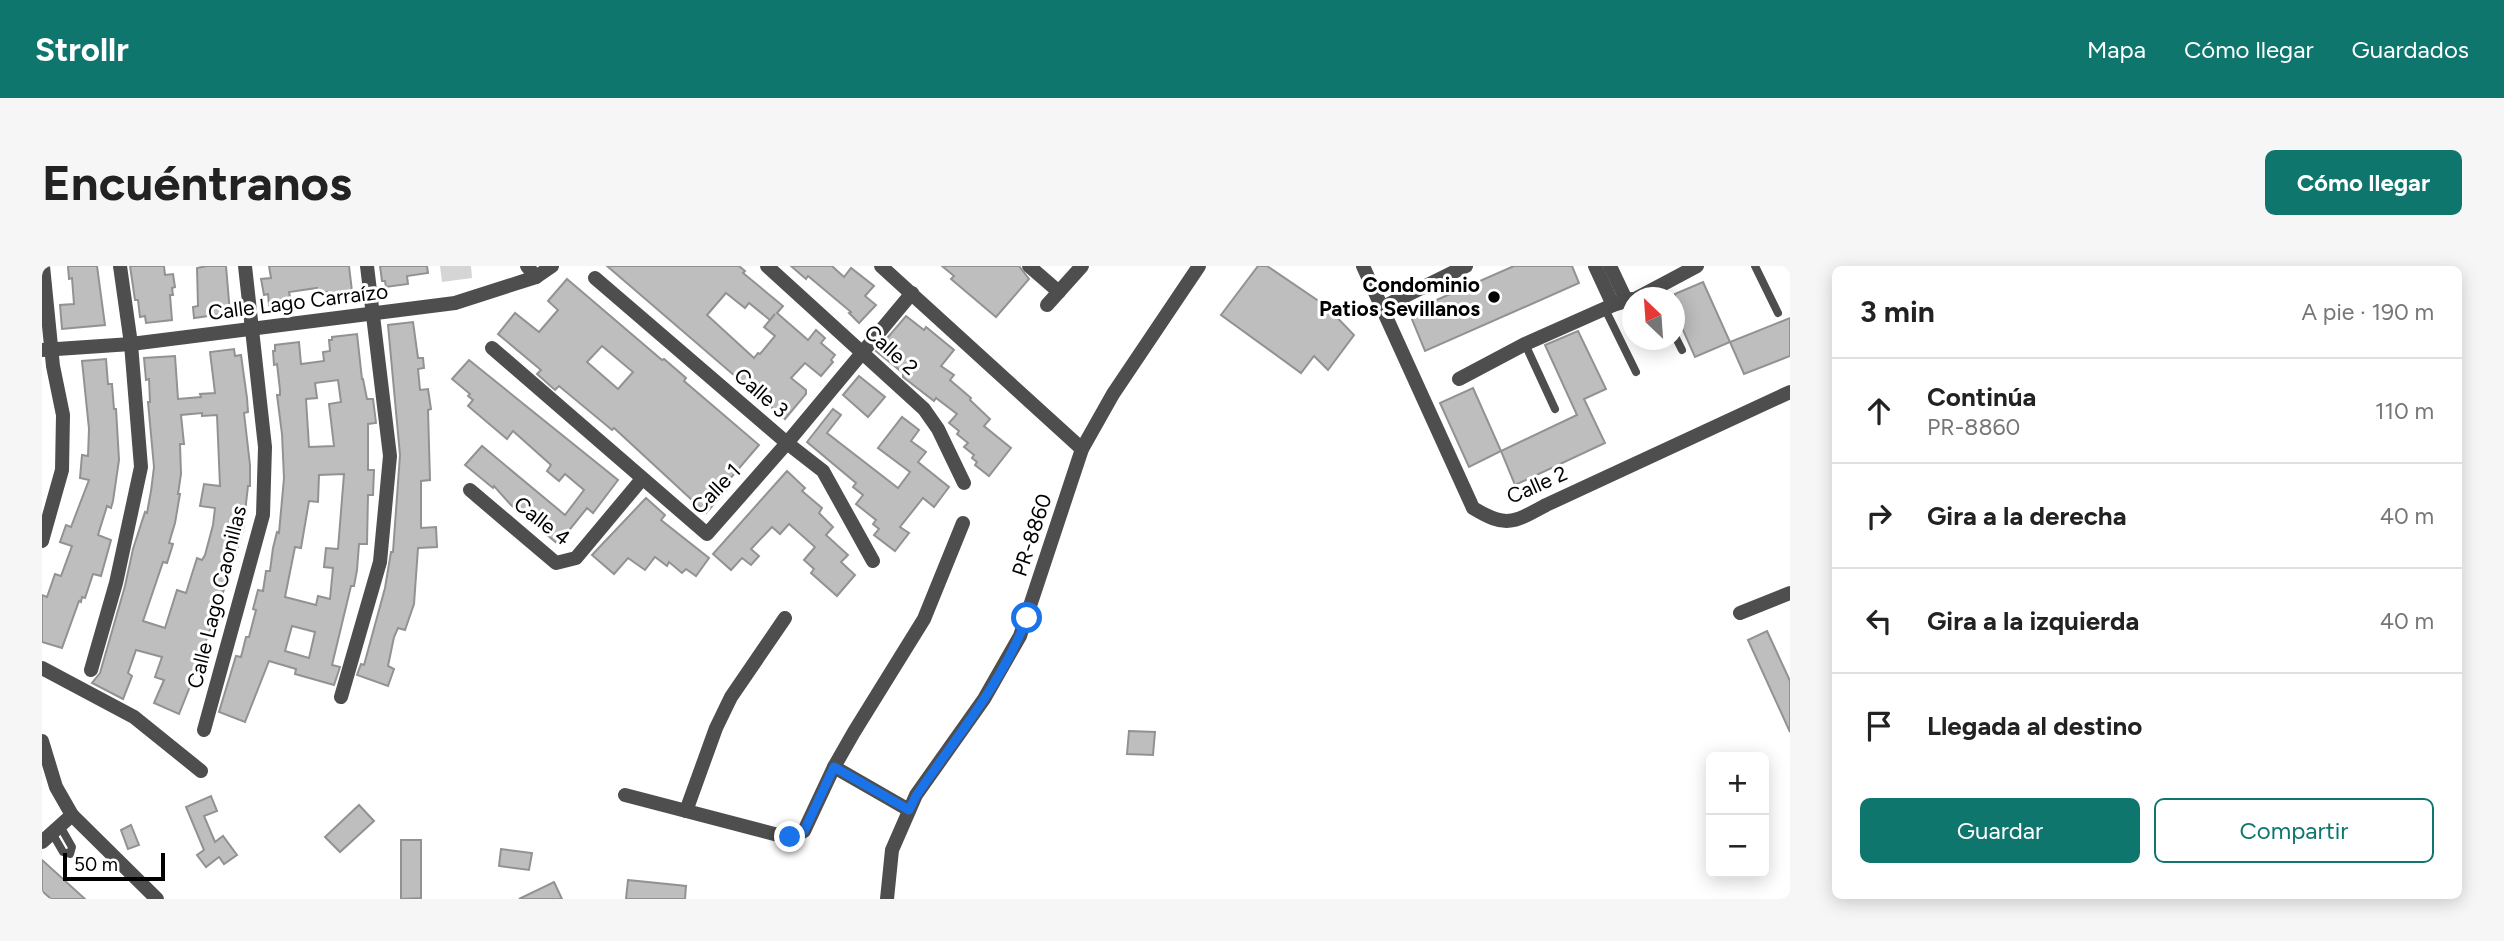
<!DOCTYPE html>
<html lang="es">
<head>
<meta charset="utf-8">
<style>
	:root { --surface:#fff; --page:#f6f6f6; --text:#222; --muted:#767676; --line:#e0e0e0; --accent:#0f766e }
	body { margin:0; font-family:Figtree,sans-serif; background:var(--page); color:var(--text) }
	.controls { position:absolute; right:21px; bottom:21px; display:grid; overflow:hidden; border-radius:10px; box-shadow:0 4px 18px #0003 }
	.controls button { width:63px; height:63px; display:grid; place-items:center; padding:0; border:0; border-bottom:2px solid var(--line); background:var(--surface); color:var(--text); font:35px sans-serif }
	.compass { position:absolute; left:1580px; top:21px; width:63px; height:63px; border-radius:50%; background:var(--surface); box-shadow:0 4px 18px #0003; rotate:335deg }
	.scale { position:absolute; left:21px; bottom:18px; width:102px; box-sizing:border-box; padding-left:7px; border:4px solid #000; border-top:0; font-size:19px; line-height:24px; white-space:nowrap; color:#000; -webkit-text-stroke:5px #fff; paint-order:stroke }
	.stop { position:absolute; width:21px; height:21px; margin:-16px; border:5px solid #1a73e8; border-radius:50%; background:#fff }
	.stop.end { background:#1a73e8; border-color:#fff; box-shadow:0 2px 7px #0008 }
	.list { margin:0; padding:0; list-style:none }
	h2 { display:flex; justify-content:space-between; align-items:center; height:91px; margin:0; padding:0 28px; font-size:30px }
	h2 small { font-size:23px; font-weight:400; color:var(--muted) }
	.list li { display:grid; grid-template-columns:46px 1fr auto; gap:21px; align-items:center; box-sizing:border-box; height:105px; padding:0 28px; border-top:2px solid var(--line) }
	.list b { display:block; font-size:26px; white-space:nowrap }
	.list p { margin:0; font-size:23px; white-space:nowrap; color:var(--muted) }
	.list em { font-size:23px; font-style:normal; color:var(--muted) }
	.actions { display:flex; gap:14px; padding:21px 28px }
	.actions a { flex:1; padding:16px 0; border:2px solid var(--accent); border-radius:10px; text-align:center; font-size:24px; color:var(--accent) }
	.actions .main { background:var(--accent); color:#fff }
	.icon { flex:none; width:38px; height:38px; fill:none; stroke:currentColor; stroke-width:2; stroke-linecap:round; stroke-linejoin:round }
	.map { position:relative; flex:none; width:1748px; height:633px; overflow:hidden; border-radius:10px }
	header { display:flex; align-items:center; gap:42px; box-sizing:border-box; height:98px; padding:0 35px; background:var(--accent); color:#fff }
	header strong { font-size:33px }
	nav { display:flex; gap:38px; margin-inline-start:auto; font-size:24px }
	.intro { display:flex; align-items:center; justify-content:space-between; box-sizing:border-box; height:168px; padding:0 42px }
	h1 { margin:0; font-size:49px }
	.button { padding:18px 32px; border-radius:10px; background:var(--accent); color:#fff; font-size:24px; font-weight:700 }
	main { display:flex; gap:42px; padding:0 42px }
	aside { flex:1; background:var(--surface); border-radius:10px; box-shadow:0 4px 18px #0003 }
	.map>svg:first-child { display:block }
	.green { fill:#d5d5d5 }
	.building { fill:#bebebe; stroke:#929292; stroke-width:2; fill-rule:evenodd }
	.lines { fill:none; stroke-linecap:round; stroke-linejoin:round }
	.service { stroke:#4e4e4e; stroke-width:8 }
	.minor { stroke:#4e4e4e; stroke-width:14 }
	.tertiary { stroke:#4e4e4e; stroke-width:14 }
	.route { stroke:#1a73e8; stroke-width:9 }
	.poi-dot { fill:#000; stroke:#fff; stroke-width:2.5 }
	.labels { text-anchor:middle; stroke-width:6; stroke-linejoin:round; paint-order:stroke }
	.poi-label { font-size:21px; font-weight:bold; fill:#000; stroke:#fff; text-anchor:end }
	.street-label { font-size:21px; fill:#000; stroke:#fff }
</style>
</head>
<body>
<header>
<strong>Strollr</strong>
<nav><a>Mapa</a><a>Cómo llegar</a><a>Guardados</a></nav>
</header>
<div class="intro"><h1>Encuéntranos</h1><a class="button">Cómo llegar</a></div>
<main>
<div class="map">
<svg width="1748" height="633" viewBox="0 0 1748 633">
	<rect width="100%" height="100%" fill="#fff"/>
	<path class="green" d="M398,0H429L430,12L400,16Z"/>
	<g class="building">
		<path d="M26,0H55L63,59L20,63L18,39L32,38L30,12L27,13Z"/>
		<path d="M88,0H122L123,9L131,8L133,21L130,22L131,29H128L130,54L104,57L103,50L98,51L96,34H93Z"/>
		<path d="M165,0H184L188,47L152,52L151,41L156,40L155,2Z"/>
		<path d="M227,0H307L310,25H306L307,31L286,34L285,26L276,28L275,22L247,26L249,36L227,39L226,28L222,29L219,13L229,12Z"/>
		<path d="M338,0H385L386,7L365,10L366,18L344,21L343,15H340Z"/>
		<path d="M565,0H697L703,5L701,7L741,40L735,47L766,74L774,64L783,72L779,77L793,89L789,94L791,96L779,110L763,97L749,112L764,124V128L743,153ZM684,27L703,42L707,37L728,54L733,48L722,61L733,70L718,88L716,87L712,92L665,49Z"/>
		<path d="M749,0H790L802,11L809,2L832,20L823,30L834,39L817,57L807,47L809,46L766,10L764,13Z"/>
		<path d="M900,0H977L987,13L954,51L909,13L912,10Z"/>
		<path d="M1216,0H1225L1284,40L1312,69L1286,104L1272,90L1259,107L1179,49Z"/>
		<path d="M1472,0H1530L1537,17L1383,85L1367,46Z"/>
		<path d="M525,13L620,94L622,93L644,112L642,115L717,179L686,215L690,218L664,247L572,162L570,164L517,120L513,124L495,108L499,104L456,68L473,47L497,66L516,44L506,35ZM560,80L591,106L576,123L545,96Z"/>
		<path d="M1661,16L1688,76L1653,91L1633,46V28Z"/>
		<path d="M864,50L882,64L884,61L912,84L899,100L912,109L908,114L929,132L928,134L948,153L942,160L969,182L947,210L933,199L935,196L930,192L932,189L922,181L926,177L915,168L917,165L907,157L915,148L894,132L892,135L861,111V107L834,85Z"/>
		<path d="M1748,52V90L1702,108L1688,76Z"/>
		<path d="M371,56L376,92H381L382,102L376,103L378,124L386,123L389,143L386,144L388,214L379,215V262L394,261L395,281L376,282L372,338L363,364L356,362L352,371L346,400L352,403L346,420L315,409L319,398L322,399L343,322L349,286H351L358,189L346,59Z"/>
		<path d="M1536,65L1564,123L1542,133L1563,177L1473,219L1459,185L1535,149L1503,79Z"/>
		<path d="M315,68L320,113H321L325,133H331L334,157L326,158V204H332L331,229H326L325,278H317L315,304L312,320H309L290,399L298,401L292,419L253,408L254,403L227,395L203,456L177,446L194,390L199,391L204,371H207L214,344L211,343L216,324L221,325L224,305H228L231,282L235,266L237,267L242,212L240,168L235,129H238V124L235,98L232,99L231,85H233V79L257,76L259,98L282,95L281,86L288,85L287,74H290V71ZM296,114L299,136L287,138L292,180L267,181L264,133L275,132L273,117ZM302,208L296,283L284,282L282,301L291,302L288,333L276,330L274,339L243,331L253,281L259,282L267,235L276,236L277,209ZM250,360L273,366L267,392L243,385Z"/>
		<path d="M192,83L193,90L199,89L205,132L206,146L202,147L208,199V220H206L201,264L192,295L147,423L137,448L112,437L122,414L113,411L120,391L94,384L86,407L90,410L81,433L50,417L58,407L83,320L91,283L103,246L105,247L109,225L112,201L106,136H108L107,113L104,114L102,92L133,90L136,133L159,131L158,128L173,127L168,86ZM160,147V150L175,149L178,220L162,218L158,240L173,242L171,259L163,289L160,294L155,292L144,327L135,324L123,362L101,355L121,296L125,297L131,278L127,277L133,257L138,228H136L139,208L138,178H142L139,149Z"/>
		<path d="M64,93L66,118H70L72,143H74L77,194L71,235L69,242L65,240L56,269L69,274L59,310L51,308L43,332L40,331L39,336L37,335L20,382L0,376V329L5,331L13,308L19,310L30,280L18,276L24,259L29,261L47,214L38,212L40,189L46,190L47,163L40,95Z"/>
		<path d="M427,94L576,214L551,247L545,242L516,278L469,239L452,220L451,222L423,199L440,180L523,249L542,224L523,208L517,215L505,205L509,199L471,165L465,173L426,140L431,134L426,130L428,128L410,113Z"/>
		<path d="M817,110L843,131L826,151L801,129Z"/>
		<path d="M1431,122L1459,185L1427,201L1398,137Z"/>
		<path d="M791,143L799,149L785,167L856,222L868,206L836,182L860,151L877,164L869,175L884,186L876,196L907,221L892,241L881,232L858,261L867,267L853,285L832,269L837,263L831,258L834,254L814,238L821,229L811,221L814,217L765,176Z"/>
		<path d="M745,205L763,222L760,225L780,242L777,247L791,261L784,269L806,289L799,296L813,309L795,330L769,307L772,303L762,294L773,281L747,258L738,268L730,261L709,283L717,290L709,299L700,292L689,304L671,288Z"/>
		<path d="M604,232L623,249L619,254L667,292L654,310L644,303L640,307L627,296L625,300L613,291L603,304L586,292L572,308L550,289Z"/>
		<path d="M1725,365L1748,415V466L1706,374Z"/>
		<path d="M1087,465L1113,466L1111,489L1085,488Z"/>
		<path d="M169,530L175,545L162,550L173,576L181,570L195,589L182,598L177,591L164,601L155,589L162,584L144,541Z"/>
		<path d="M317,539L332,555L298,586L283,571Z"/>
		<path d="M89,559L97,579L86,583L79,564Z"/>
		<path d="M359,574H379V632L359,633Z"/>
		<path d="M459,583L490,587L487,604L457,600Z"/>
		<path d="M0,594L43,633H9L0,625Z"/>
		<path d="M586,614L644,620L643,633H584Z"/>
		<path d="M512,616L520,633H477Z"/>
	</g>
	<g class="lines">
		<g class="service">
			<path d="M1713,0L1736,47"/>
			<path d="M1563,43L1594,106"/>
			<path d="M1632,68L1640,84"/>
			<path d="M1483,78L1513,143"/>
			<path d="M10,567L21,586L28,588L30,581L18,560"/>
		</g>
		<g class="minor">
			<path d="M485,0L494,11"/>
			<path d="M725,0L882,143L896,163L922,217"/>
			<path d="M839,0L1040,183"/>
			<path d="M987,0L1017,26"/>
			<path d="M1321,0L1431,242C1464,262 1471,257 1504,239L1748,126"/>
			<path d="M1553,0L1571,39"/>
			<path d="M1568,0L1585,36"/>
			<path d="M553,12L745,177L781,205L831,295"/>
			<path d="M1595,32L1655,0"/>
			<path d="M1005,39L1040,0"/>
			<path d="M1341,41L1424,0"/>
			<path d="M450,82L665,268L745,177L870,27"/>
			<path d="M0,84L89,78L413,37L494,11L510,0"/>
			<path d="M1417,113L1483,78L1571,39L1590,33"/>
			<path d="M428,224L514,297L534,292L600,213"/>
			<path d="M0,275L20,204L21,149L11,100L1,0"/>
			<path d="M1698,347L1748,327"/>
			<path d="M0,402L92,451L159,505"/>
			<path d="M49,404L74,317L99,201L89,78L78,0"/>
			<path d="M299,431L338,296L348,190L325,0"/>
			<path d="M162,464L221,249L223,181L203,0"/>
			<path d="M0,475L14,521L30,549L115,633"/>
			<path d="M792,501L867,544"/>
			<path d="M583,529L736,569L748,571L762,565L792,501L812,466L882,353L921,257"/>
			<path d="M644,545L674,462L689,431L743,352"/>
			<path d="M0,576L30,549"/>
		</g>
		<path class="tertiary" d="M845,633L850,584L874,529L942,433L978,370L1040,183L1071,128L1157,0"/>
	</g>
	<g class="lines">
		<path class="route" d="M748,571L762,565L792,501L867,544L874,530C913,473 960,417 985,352"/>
	</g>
	<circle class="poi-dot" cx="1452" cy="31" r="7"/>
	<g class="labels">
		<g class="poi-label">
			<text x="1438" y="26">Condominio<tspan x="1438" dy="24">Patios Sevillanos</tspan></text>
		</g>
		<g class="street-label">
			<text transform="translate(256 36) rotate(-7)" y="7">Calle Lago Carraízo</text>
			<text transform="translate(849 84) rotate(42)" y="7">Calle 2</text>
			<text transform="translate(719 127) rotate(41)" y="7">Calle 3</text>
			<text transform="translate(1495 219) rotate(-24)" y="7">Calle 2</text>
			<text transform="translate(674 223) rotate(-46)" y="7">Calle 1</text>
			<text transform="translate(500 255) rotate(38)" y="7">Calle 4</text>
			<text transform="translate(990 269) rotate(-72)" y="7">PR-8860</text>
			<text transform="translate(175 331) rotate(-76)" y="7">Calle Lago Caonillas</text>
		</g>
	</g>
</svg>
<div class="controls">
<button>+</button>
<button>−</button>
</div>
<svg class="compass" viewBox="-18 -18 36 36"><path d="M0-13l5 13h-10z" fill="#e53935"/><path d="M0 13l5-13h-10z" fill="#767676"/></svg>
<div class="scale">50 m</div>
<div class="stop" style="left:985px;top:352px"></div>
<div class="stop end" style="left:748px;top:571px"></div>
</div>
<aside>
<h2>3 min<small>A pie · 190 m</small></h2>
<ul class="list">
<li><svg class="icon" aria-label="ahead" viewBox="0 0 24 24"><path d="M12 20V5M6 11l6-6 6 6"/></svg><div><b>Continúa</b><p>PR-8860</p></div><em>110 m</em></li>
<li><svg class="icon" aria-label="right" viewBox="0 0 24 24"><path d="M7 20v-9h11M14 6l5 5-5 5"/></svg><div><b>Gira a la derecha</b></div><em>40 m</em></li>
<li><svg class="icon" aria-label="left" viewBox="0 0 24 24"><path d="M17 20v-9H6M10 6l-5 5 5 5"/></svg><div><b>Gira a la izquierda</b></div><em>40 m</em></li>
<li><svg class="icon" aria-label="arrive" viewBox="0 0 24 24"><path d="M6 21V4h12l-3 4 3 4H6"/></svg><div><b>Llegada al destino</b></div></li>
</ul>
<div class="actions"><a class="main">Guardar</a><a>Compartir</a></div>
</aside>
</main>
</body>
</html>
